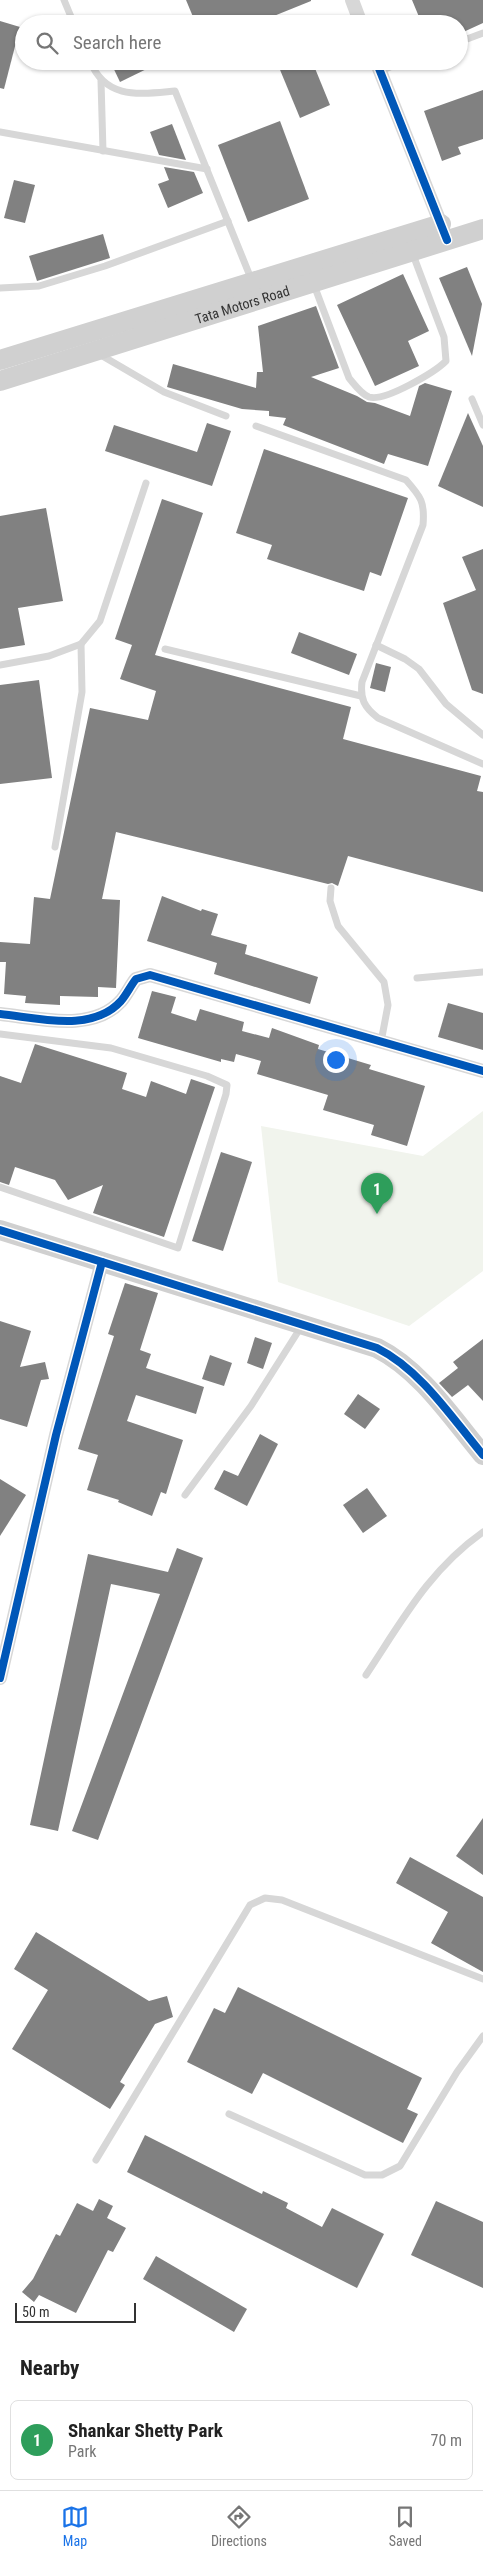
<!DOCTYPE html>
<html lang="en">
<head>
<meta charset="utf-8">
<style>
	:root { --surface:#fff; --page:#f2f2f2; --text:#222; --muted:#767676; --line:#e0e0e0; --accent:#1a73e8 }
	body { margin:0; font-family:"Roboto Condensed",sans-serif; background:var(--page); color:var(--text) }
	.scale { position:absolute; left:15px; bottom:12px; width:121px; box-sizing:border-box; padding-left:5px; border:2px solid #333; border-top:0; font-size:14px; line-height:18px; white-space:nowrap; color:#333; -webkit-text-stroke:4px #fff; paint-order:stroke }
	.you { position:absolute; left:335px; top:1059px; width:18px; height:18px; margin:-12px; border:4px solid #fff; border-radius:50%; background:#1a73e8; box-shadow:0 0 0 8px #1a73e833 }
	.badge { display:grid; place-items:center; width:32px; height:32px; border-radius:50%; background:var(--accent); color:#fff; font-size:16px; font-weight:700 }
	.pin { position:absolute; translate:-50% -41px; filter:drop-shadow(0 1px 2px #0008) }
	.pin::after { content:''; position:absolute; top:26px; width:18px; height:15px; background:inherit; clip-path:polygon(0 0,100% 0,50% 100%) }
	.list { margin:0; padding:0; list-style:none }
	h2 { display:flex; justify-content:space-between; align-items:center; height:65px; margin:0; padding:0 20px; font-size:21px }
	h2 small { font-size:16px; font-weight:400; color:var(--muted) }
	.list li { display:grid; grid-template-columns:32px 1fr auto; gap:15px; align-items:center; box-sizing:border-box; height:80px; margin:0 10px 10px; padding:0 10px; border:1px solid var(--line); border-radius:8px }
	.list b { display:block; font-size:19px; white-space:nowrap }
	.list p { margin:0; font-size:16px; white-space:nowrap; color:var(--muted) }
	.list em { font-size:16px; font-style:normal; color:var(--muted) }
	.icon { flex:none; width:28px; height:28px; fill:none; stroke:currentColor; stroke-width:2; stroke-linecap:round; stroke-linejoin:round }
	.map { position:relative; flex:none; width:483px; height:2335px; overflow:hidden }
	.search { position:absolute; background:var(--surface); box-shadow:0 1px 4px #0004; left:15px; right:15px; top:15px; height:55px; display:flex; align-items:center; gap:12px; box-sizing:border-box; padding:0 18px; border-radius:28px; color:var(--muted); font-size:19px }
	.sheet { height:155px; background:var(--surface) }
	nav { display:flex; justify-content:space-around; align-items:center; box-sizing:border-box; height:70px; border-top:1px solid var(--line); background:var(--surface); font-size:14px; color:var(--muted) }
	nav a { display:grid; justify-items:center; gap:2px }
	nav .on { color:var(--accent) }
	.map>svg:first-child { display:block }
	.green { fill:#f1f4ed }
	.building { fill:#818181 }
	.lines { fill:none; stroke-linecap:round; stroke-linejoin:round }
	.lane { stroke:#d7d7d7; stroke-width:7 }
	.street { stroke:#d7d7d7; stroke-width:14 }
	.secondary { stroke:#d0d0d0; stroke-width:20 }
	.cycleway-casing { stroke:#fff; stroke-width:11 }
	.cycleway { stroke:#0057b8; stroke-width:8 }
	.labels { text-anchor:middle; stroke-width:5; stroke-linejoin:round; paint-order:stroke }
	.street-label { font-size:14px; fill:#333; stroke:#fff }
</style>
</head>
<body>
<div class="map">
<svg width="483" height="2335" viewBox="0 0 483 2335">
	<rect width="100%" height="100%" fill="#fff"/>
	<path class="green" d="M483,1111V1271L409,1326L278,1282L261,1126L423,1156Z"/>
	<g class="building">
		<path d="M186,0H311V1L254,24H196Z"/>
		<path d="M412,0H483V23L459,34V24H422Z"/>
		<path d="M0,21L20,27L4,89L0,88Z"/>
		<path d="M110,61H163L120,82Z"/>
		<path d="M288,61H312L330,105L300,118L278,65Z"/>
		<path d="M483,90V139L458,147L461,154L442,161L424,111Z"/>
		<path d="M280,121L309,199L248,222L218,145Z"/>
		<path d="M172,124L186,160L159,155L150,132Z"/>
		<path d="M164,167L194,172L203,193L168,208L158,184L169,180Z"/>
		<path d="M14,180L35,185L25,223L4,218Z"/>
		<path d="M103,234L110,258L37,281L29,256Z"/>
		<path d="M467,267L482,304L472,356L439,278Z"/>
		<path d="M403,274L429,331L408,341L419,366L375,386L337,305Z"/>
		<path d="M316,306L339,368L311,377L357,396L367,402L375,403L410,416L419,386L425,383L452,391L428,466L388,454L384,464L283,425L286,418L269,416V411L242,409L167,387L173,364L256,388L257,372H263L258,326Z"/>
		<path d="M468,413L483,446V507L438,486Z"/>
		<path d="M207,423L231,431L212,486L105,451L114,425L197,452Z"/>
		<path d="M264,449L408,498L381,576L370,572L364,591L267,559L272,545L236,533Z"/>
		<path d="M162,499L203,513L155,655L351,707L343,739L481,776L477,791L483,792V892L348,856L338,886L332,883L328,884L116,832L102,899L120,900L116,988L98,987V997L60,996V1005L25,1003L26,996L4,994L6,962H0V942L30,944L34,897L50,899L90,708L148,720L156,691L120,679L132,645L115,639Z"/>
		<path d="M46,508L63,601L18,608L25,645L0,649V516Z"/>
		<path d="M483,549V694L472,690L443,603L476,590L462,557Z"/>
		<path d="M299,632L357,654L349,675L291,653Z"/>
		<path d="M376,663L391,667L385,692L370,688Z"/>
		<path d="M39,680L52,778L0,784V685Z"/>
		<path d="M162,896L201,911L202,909L218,914L211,935L247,945L245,954L318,977L310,1004L214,974L217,963L147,941Z"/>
		<path d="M152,991L176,997L171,1013L196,1021L200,1009L244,1022L242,1031L269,1038L272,1028L319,1045L318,1049L371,1065L369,1069L425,1086L407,1146L371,1135L374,1125L323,1110L328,1095L257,1074L261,1061L236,1054L234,1062L221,1059V1062L138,1038Z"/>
		<path d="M448,1003L483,1013V1050L438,1037Z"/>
		<path d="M35,1044L127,1073L122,1089L146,1097L151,1081L186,1094L191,1079L215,1087L164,1237L93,1213L103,1185L68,1200L55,1180L15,1167L9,1185L0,1182V1076L21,1083Z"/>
		<path d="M221,1152L252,1162L223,1251L192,1241Z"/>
		<path d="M125,1283L158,1293L140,1350L151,1354L146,1368L204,1387L196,1414L136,1395L127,1421L183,1440L166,1494L161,1492L152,1516L118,1502L119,1500L87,1490L98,1455L78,1449L114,1336L108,1334Z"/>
		<path d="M0,1321L31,1331L20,1367L45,1362L49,1379L41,1380L27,1427L0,1419Z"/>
		<path d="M255,1337L272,1343L263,1369L247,1363Z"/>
		<path d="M483,1339V1401L468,1385L452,1397L439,1383L458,1368L453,1362Z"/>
		<path d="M210,1355L232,1363L224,1386L202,1379Z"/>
		<path d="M358,1394L380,1409L365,1429L344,1414Z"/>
		<path d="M260,1434L278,1444L247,1506L214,1489L224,1470L238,1476Z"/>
		<path d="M0,1479L26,1495L0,1536Z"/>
		<path d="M367,1488L387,1516L363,1533L343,1505Z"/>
		<path d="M177,1548L203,1558L98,1840L72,1831L160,1594L111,1584L58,1831L30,1825L88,1554L168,1572Z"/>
		<path d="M483,1818V1875L456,1856Z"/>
		<path d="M410,1857L483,1897V1972L431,1943L448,1912L396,1883Z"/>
		<path d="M36,1932L149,2001L167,1996L173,2017L155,2024L120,2082L125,2085L110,2109L12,2049L48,1990L14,1969Z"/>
		<path d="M238,1987L422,2078L407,2109L418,2114L403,2143L263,2073L252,2094L187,2062L214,2008L225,2013Z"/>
		<path d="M145,2135L262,2194L263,2191L288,2203L286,2208L322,2227L332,2208L384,2234L357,2288L127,2172Z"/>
		<path d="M99,2199L113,2206L107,2218L126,2228L113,2252L108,2250L76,2313L39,2295L34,2302L22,2292L33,2279L56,2234L60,2236L77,2203L93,2211Z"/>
		<path d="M436,2201L483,2222V2288L411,2255Z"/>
		<path d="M156,2256L247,2309L234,2332L143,2279Z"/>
	</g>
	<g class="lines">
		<g class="lane">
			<path d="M64,0L74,24"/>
			<path d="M459,42L483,33"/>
			<path d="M90,61C106,100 139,94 175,91L252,281"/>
			<path d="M380,71L405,61"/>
			<path d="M101,81L103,151"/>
			<path d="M0,132L207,169"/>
			<path d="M314,285L349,378C355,385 361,394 369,397C385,402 435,372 446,361L444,337L412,252"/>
			<path d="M0,288L39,286L105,266L228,221"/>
			<path d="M99,354L164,392L226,416"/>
			<path d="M472,399L483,425"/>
			<path d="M256,426L406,480C421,497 425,502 423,525L362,682C360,699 364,707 378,718L483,764"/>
			<path d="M376,645L405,659L419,669L446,704L483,735"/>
			<path d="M165,649L361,696"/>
			<path d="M0,665L49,656L81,644L100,621L146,483"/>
			<path d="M55,847L82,692L81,644"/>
			<path d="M331,888L330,901L338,926L384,982L388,1005L381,1042"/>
			<path d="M417,978L483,972"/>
			<path d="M0,1034L111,1048L207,1076L227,1085L226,1094L178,1248L0,1187"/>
			<path d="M185,1495L251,1406L301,1327"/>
			<path d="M366,1675C402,1621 429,1570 483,1532"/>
			<path d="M229,2114L365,2175H382L400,2166L457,2072L483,2036"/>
			<path d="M96,2160L250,1905L265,1898L282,1900L483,1979"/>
		</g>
		<g class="street">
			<path d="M352,0L361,24"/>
			<path d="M376,61L444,232"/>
			<path d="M0,1014C39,1018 92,1033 121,1001C127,994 131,985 136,979L150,975L483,1071"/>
			<path d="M0,1678L56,1435L102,1262"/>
		</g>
		<g class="secondary">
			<path d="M0,360L441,224"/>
			<path id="s1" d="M0,381L483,229"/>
			<path d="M0,1230L377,1348C421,1370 452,1418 483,1455"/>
		</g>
		<defs>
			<g id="cycleway">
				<path d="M376,61L447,240"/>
				<path d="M0,1014C39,1018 92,1033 121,1001C127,994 131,985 136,979L150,975L483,1071"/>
				<path d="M0,1230L377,1348C421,1370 452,1418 483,1455"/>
				<path d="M0,1678L56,1435L102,1262"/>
			</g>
		</defs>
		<use href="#cycleway" class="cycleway-casing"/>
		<use href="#cycleway" class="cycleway"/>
	</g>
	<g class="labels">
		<g class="street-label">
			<text dy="5" stroke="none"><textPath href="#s1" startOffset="254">Tata Motors Road</textPath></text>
		</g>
	</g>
</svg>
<div class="scale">50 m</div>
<div class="you"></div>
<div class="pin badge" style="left:377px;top:1214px;background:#2e9e5b">1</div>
<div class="search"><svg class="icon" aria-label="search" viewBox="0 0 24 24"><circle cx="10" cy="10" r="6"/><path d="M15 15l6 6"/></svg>Search here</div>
</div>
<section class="sheet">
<h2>Nearby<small></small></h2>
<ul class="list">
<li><span class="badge" style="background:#2e9e5b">1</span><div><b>Shankar Shetty Park</b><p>Park</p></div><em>70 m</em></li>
</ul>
</section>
<nav>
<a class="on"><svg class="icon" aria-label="map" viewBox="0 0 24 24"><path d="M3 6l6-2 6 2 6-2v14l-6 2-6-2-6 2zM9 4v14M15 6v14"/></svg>Map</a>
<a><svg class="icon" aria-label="directions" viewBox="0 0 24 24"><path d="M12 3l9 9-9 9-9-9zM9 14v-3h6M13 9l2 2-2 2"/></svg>Directions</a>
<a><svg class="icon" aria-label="saved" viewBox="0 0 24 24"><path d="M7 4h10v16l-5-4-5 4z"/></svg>Saved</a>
</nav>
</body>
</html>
